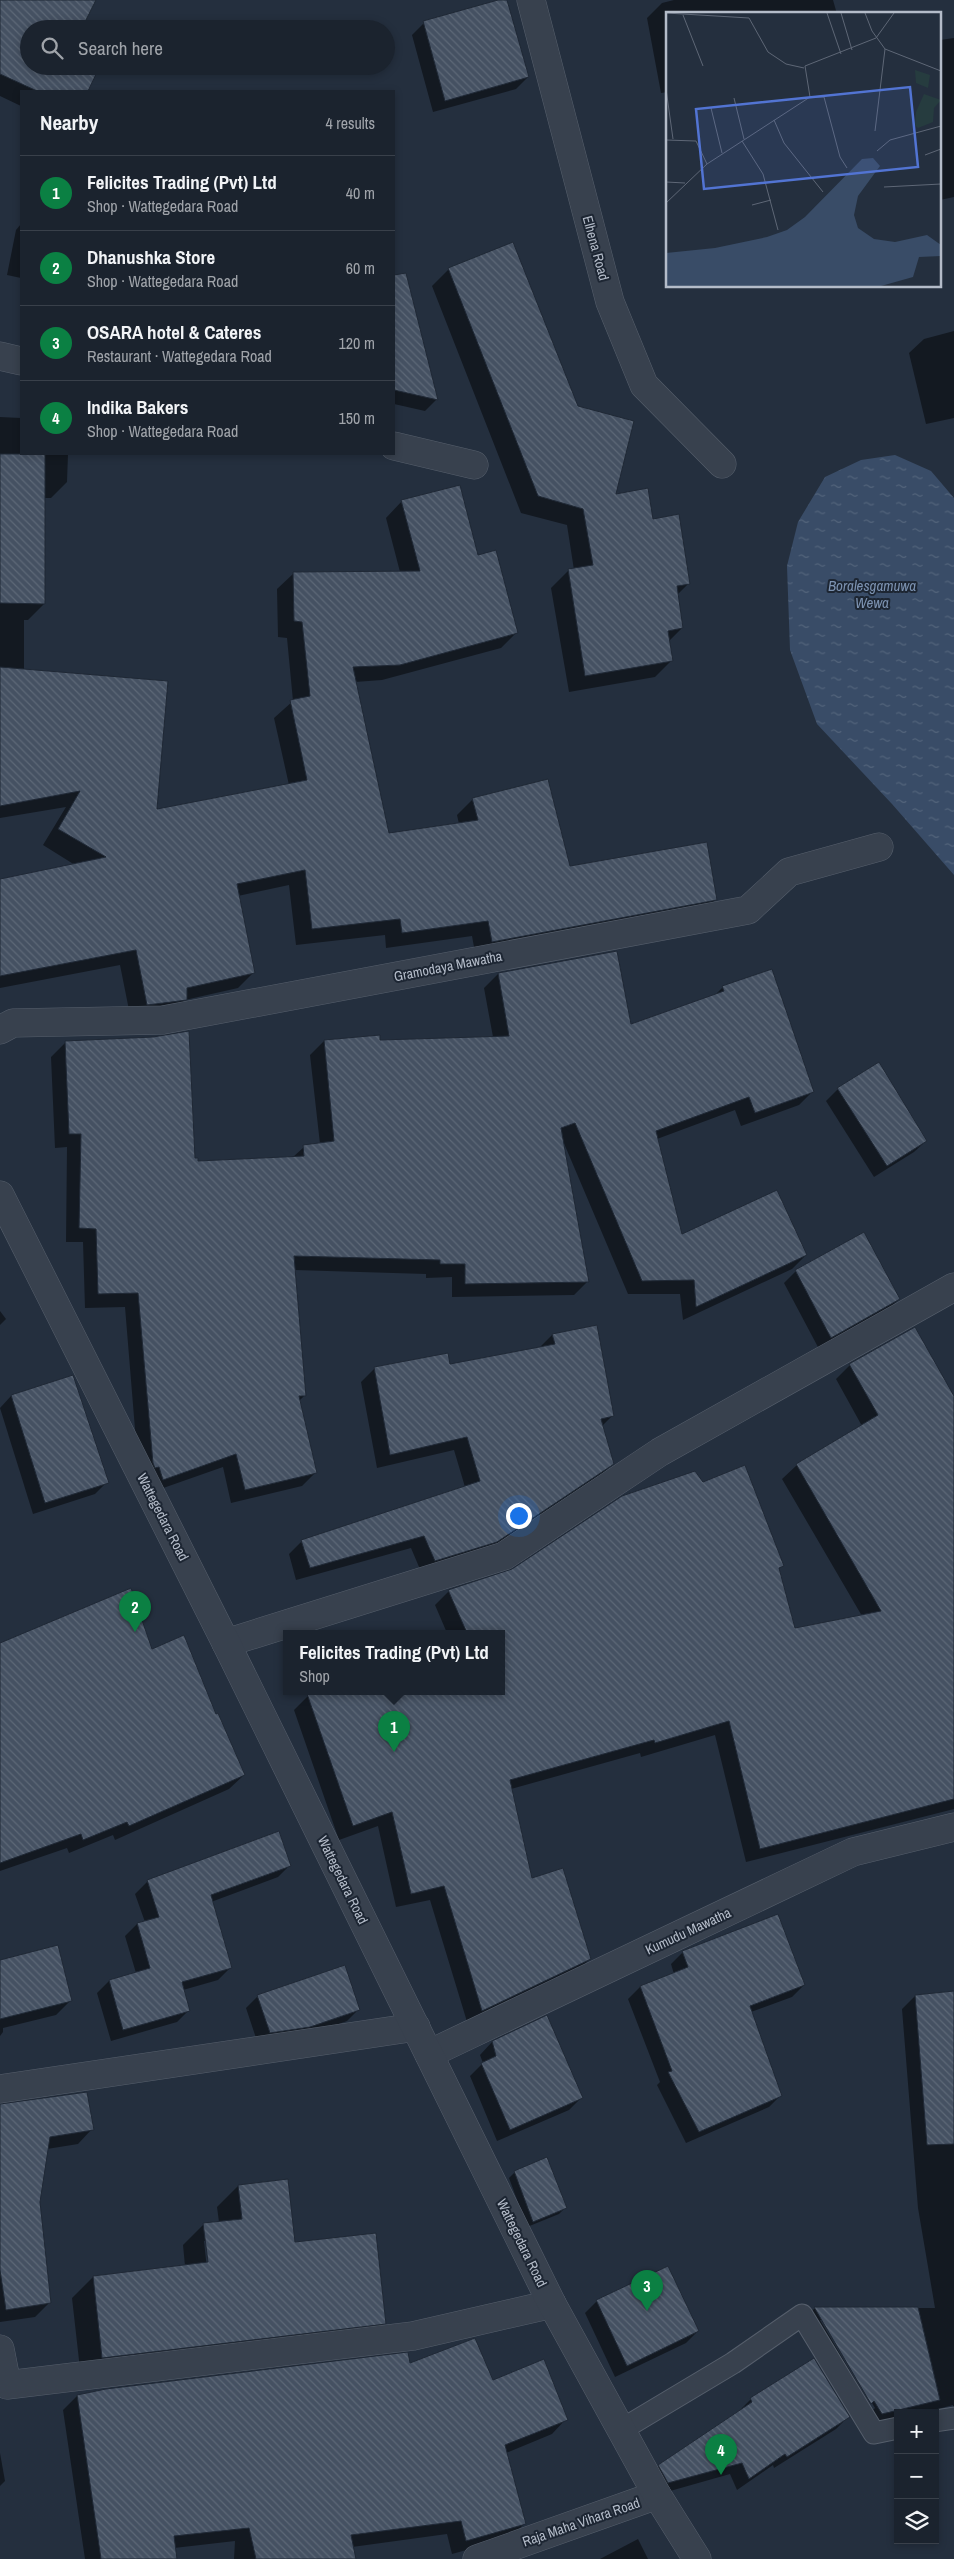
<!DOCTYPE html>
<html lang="en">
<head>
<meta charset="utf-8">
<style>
	:root { --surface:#1b232e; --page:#242b36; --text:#f1f3f6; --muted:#a0a4aa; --line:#39404a; --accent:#0b8043 }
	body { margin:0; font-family:"Archivo Narrow",sans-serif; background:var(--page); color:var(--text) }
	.controls { position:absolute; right:15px; bottom:15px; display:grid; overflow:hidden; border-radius:0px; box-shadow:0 2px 8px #0003 }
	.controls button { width:45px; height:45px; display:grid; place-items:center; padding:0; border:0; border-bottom:1px solid var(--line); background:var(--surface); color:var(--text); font:25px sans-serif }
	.you { position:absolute; left:518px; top:1515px; width:18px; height:18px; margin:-12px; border:4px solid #fff; border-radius:50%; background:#1a73e8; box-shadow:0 0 0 8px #1a73e833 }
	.badge { display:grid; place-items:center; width:32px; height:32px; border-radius:50%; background:var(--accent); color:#fff; font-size:16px; font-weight:700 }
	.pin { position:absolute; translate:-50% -41px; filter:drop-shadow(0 1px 2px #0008) }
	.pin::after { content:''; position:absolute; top:26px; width:18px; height:15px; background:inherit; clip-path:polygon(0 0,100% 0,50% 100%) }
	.popup { position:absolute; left:283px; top:1630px; width:222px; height:65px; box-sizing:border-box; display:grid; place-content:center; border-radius:0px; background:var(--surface); filter:drop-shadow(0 1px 4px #0005); font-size:16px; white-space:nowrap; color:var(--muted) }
	.popup b { font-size:19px; color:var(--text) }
	.popup::after { content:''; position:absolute; left:50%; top:100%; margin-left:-10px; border:10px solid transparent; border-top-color:var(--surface) }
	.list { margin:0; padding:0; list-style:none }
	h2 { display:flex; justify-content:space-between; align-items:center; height:65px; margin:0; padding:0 20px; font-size:21px }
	h2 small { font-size:16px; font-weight:400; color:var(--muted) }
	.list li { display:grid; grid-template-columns:32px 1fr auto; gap:15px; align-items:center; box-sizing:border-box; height:75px; padding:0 20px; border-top:1px solid var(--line) }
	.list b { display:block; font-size:19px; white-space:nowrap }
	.list p { margin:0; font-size:16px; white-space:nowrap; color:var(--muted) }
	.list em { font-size:16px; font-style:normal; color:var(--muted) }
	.icon { flex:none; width:28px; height:28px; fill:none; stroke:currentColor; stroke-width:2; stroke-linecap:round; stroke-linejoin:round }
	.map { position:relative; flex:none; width:954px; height:2559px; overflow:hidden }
	.search { position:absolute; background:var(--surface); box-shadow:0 2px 8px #0003; left:20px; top:20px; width:375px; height:55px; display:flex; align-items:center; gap:12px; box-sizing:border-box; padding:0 18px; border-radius:28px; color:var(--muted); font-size:19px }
	.panel { position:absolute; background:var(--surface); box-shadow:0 2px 8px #0003; left:20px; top:90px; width:375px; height:365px; border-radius:0px }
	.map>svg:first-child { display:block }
	.water { fill:url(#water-ripples) }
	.shadow { fill:#0007; fill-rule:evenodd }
	.building { fill:url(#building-back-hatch); stroke:#1f2835 }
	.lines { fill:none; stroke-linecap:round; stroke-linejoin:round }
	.service-casing { stroke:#565f6c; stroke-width:23 }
	.minor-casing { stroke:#565f6c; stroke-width:29 }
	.tertiary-casing { stroke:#565f6c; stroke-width:29 }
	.service { stroke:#38414e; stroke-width:21 }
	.minor { stroke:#38414e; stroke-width:28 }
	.tertiary { stroke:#38414e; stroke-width:28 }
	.labels { text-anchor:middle; stroke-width:4; stroke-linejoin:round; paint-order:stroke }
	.street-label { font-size:14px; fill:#b4bcc9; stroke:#1d2633 }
	.water-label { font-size:15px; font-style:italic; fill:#7c92b1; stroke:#1d2633 }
	.inset-road { fill:none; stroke:#5e6776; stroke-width:1 }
	.view { fill:#5274d3; fill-opacity:0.15; stroke:#5274d3; stroke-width:2.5 }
	.inset-edge { fill:none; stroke:#b4bcc9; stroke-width:2.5 }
</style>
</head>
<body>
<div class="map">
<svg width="954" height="2559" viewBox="0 0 954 2559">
	<defs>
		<pattern id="water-ripples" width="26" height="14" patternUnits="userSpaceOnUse" patternTransform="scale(1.25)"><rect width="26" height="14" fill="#394c67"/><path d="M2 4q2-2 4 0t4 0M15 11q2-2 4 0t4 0" fill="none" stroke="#53647b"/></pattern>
		<pattern id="building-back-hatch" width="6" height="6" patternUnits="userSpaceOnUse" patternTransform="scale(1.25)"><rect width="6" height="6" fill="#455162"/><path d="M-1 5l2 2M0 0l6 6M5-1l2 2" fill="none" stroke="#5d6877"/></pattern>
	</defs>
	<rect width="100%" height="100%" fill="#242f3e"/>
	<path class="water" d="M895,455L931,471L954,498V875L892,804L817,724L790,650L787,566L798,522L825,477L861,460Z"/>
	<g class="shadow">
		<path d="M0,0H94L29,29V66H98L87,91H21V106L0,96Z"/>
		<path d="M502,0H506L528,77L516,89L433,112L412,35L424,23Z"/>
		<path d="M674,0H833L837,14H668V92L661,93L647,18L662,3Z"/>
		<path d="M954,38V197L940,200V40Z"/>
		<path d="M21,224V278L7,275L16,230Z"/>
		<path d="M449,269L577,407L614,495L652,520L689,583L677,595L682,628L669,641L672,660L655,677L569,692L551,588L568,571L574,570L567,525L521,513L432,286Z"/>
		<path d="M394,330L421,336L437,399L425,411L394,404Z"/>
		<path d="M954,331V418L926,424L909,353L924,339Z"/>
		<path d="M0,417L21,418V454H68L67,482L51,498H44V604L28,620H24V671L156,811L289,785L274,718L293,701L287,638L278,637L277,589L294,573L400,572L386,518L402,501L478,557L517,632L501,648L382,680L355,682L388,834L459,824L457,815L473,799L569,867L716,899L700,916L476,958L472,936L386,948L385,935L296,945L289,885L238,896L254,972L238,988L185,1000L170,1015L131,1020L120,965L0,988V928L75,865L43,845L66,807L0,818Z"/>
		<path d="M616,952L630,1026L715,995L723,987L813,1091L799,1105L741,1126L735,1110L657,1139L681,1236L806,1255L792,1269L683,1320L680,1294H628L563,1141L588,1281L574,1295L452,1297V1277L426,1278V1274L294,1270L305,1395L299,1401L316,1472L302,1486L231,1503L223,1467L149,1493L139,1478L125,1307L85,1308L83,1242H66L67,1147L55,1148L51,1057L65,1043L197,1163L293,1157L304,1147L320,1144L310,1055L324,1041L379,1036V1041L493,1037L484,988L498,974Z"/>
		<path d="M838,1089L926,1141L914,1152L874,1177L826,1101Z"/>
		<path d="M796,1271L899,1299L887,1311L819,1349L784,1283Z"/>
		<path d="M0,1311L6,1319L0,1325Z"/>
		<path d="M552,1335L612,1416L602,1426L612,1464L599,1477L483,1555L422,1574L411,1548L296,1580L289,1554L302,1541L465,1487L454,1450L377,1468L361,1382L375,1368L449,1366L539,1348Z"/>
		<path d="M850,1365L954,1398V1809L746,1862L715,1735L641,1757L640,1753L511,1789L531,1879L590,1959L575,1973L468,2025L430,1900L396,1907L378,1826L339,1840L294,1710L308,1696L322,1691H502V1633H447L435,1605L449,1591L513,1570L702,1483L782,1566L778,1570L794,1630L862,1616L782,1479L797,1465L862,1426L836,1379Z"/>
		<path d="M73,1377L107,1482L95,1494L33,1514L0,1408L11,1396Z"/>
		<path d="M0,1644L151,1650L215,1716L244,1775L229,1789L115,1840L113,1835L69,1853L67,1848L0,1871Z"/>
		<path d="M278,1833L290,1865L278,1877L211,1902L230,1968L218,1980L183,1990L189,2010L177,2022L111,2041L97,1993L109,1981L136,1973L125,1936L137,1924L145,1922L135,1894L147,1882Z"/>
		<path d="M683,1952L804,1985L792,1997L751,2012L781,2095L769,2107L686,2143L657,2085L660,2082L628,1999L640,1987L674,1974L671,1964Z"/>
		<path d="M0,1962L71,2000L56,2015L3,2028V2032L0,2036Z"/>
		<path d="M258,1996L359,2009L347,2021L297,2039L258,2044L246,2008Z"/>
		<path d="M915,1996L954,2005V2413L953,2405L923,2413H898V2419L869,2426L802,2321L815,2308H935L918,2208L902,2009ZM820,2320H823L875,2408L873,2410Z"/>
		<path d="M492,2042L581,2098L569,2110L497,2141L470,2076L483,2063L480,2055Z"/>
		<path d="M0,2106L92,2129L78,2144L47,2149L39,2202L50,2302L35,2317L0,2322Z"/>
		<path d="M515,2172L565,2208L559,2214L527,2227L509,2178Z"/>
		<path d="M238,2186L294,2244L384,2323L363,2344L81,2378L72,2298L93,2277L185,2266L183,2245L204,2224L219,2222L217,2207ZM204,2241H207L210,2268L207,2269Z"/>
		<path d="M597,2301L698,2331L686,2343L615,2377L585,2313Z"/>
		<path d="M409,2365L492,2381L566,2419L552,2434L506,2453L525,2523L510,2538L452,2554L447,2534L352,2547L355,2559H234L235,2541L174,2548L176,2559H85L63,2410L77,2396Z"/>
		<path d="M751,2399L848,2417L836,2429L774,2468L773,2465L737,2490L730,2474L656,2495L647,2478L659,2466L739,2411Z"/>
		<path d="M0,2453L5,2481L0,2486Z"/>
		<path d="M638,2539L648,2559H600Z"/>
	</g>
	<g class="building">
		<path d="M0,0H96L84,24L93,29H29V66H100L88,91H37L0,74Z"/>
		<path d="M498,0H507L529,77L445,101L423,21Z"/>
		<path d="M513,242L578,406L634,421L616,494L648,488L653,519L679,514L690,584L677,586L683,628L668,631L673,661L585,676L568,569L593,565L583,509L538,496L448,268Z"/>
		<path d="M406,273L438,400L394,390V275Z"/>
		<path d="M0,454H45V604L0,603Z"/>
		<path d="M460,485L478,555L496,550L518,633L400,665L353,667L389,833L478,820L472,798L548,779L570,866L707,842L717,900L492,942L488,921L402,933L400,919L312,929L305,870L237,884L255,973L187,988V1000L147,1005L136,950L0,976V879L106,857L58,829L80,791L0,806V667L168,681L157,809L307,780L290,700L310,696L302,622L294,621L293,572L420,571L401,500Z"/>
		<path d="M617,951L631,1024L724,991L722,986L772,969L814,1092L755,1113L749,1097L656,1131L682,1234L777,1190L807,1255L696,1307L694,1280L642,1281L575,1123L561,1128L589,1282L465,1284V1264H440V1260L294,1256L306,1396H299L317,1473L245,1490L236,1454L163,1480L159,1467L155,1468L153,1463L138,1293L98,1294L96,1229L79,1228L81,1134H69L65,1041L153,1037L189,1031L195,1158H198V1161L304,1156L303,1145L334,1141L324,1040L380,1035V1040L509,1036L498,973Z"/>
		<path d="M879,1062L927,1141L887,1166L837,1088Z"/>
		<path d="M864,1232L900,1299L831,1338L795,1270Z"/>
		<path d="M597,1325L614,1416L601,1419L614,1464L497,1542L435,1561L424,1536L310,1568L301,1540L480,1481L467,1437L390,1455L374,1367L448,1353L450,1364L555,1344L552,1334Z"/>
		<path d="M915,1327L954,1396V1799L760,1849L729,1721L655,1743L654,1740L510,1780L532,1878L563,1868L591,1959L482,2011L444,1886L411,1894L392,1812L353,1826L306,1691H502V1633H467L448,1590L512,1569L622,1496L695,1471L703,1482L745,1465L784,1566L779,1568L795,1628L881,1611L796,1464L878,1415L849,1364Z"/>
		<path d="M73,1375L109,1483L45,1503L11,1395Z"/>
		<path d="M131,1588L152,1649L184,1635L216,1714L218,1713L245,1775L129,1826L127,1822L83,1840L81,1834L0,1863V1643Z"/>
		<path d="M279,1831L291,1866L211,1895L232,1968L182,1982L190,2011L123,2030L109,1980L150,1968L137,1923L159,1917L147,1880Z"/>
		<path d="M778,1914L805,1985L750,2006L782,2096L699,2132L668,2072L672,2071L640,1986L688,1967L682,1951Z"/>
		<path d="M58,1945L72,2001L0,2019V1960Z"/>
		<path d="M345,1965L360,2010L310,2027L270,2033L257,1995Z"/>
		<path d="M954,1991V2144L927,2145L915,1995Z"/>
		<path d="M547,2015L583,2098L510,2130L481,2063L496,2056L492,2041Z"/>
		<path d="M87,2092L94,2130L50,2137L40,2202L51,2303L6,2310L0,2270V2104Z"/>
		<path d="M547,2157L567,2208L533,2222L514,2171Z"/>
		<path d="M288,2179L295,2242L376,2233L386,2324L102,2358L93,2276L208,2262L203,2223L242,2219L238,2185Z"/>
		<path d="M668,2266L699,2331L627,2366L596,2300Z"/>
		<path d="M814,2307H918L940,2400L882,2414L874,2401L871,2404Z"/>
		<path d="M475,2338L493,2380L544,2359L568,2420L505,2445L526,2524L466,2541L461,2521L351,2535L356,2559H256L249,2528L174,2536L177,2559H101L77,2395L106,2389L408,2352L410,2363Z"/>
		<path d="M814,2358L850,2417L787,2457L785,2454L749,2479L742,2463L668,2483L658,2465L752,2402L750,2398Z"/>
	</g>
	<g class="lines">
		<defs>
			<g id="service">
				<path d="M935,2421L954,2418"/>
				<path d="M621,2430L733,2363L802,2315L874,2433L898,2428"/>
			</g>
			<g id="minor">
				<path d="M531,0L610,302L644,385L722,464"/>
				<path d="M0,356L21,361"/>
				<path d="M394,446L474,465"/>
				<path d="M0,1030L13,1023L163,1020L748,910L789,872L879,847"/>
				<path d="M226,1643L504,1556L660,1452L954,1287"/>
				<path d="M429,2054L853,1852L954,1827"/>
				<path d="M0,2089L416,2027"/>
				<path d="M0,2349L7,2385L413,2336L552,2304"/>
				<path d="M477,2559L657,2495"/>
			</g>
			<path id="tertiary" d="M0,1195L226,1643L552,2304L657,2495L697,2559"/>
		</defs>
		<use href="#service" class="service-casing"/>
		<use href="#minor" class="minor-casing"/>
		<use href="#tertiary" class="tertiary-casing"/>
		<use href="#service" class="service"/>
		<use href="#minor" class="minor"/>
		<use href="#tertiary" class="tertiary"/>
	</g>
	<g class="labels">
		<g class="street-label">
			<text transform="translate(596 248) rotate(75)" y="5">Elhena Road</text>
			<text transform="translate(448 966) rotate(-11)" y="5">Gramodaya Mawatha</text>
			<text transform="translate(163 1517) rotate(63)" y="5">Wattegedara Road</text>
			<text transform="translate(343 1880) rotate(64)" y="5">Wattegedara Road</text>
			<text transform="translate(688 1931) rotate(-25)" y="5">Kumudu Mawatha</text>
			<text transform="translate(522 2243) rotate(64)" y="5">Wattegedara Road</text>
			<text transform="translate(581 2522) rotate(-19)" y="5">Raja Maha Vihara Road</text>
		</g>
		<g class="water-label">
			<text x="872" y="591">Boralesgamuwa<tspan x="872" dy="17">Wewa</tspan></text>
		</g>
	</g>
	<g transform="translate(666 12)">
		<rect width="275" height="275" fill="#242f3e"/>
		<path d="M249,58L264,63L262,76L250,71ZM258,82L275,88L268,96L267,110L252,116L249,113L250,100Z" fill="#263c3f"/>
		<path d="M196,147L207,146L214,154L192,184L188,203L192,216L208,227L229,230L261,223L275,233V244L253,245L247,265L215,274H0V241L49,236L101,225L121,218L139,205Z" fill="#394c67"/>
		<path class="inset-road" d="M0,1L83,6L102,40L120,52L138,56M161,1L175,42M175,1L186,38M199,1L206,19L219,37L275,59M17,3L37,54M0,77L7,127M144,85H158L174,145L181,156M68,86L78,127M48,95L45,96L56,141M108,108L118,131L157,180M209,119L219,37M0,128L30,129L41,152M76,129L97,162L112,218M211,139L224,128L275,114M259,143L275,137M0,170L19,171M218,175L275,172M0,191L41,152L144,85L139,54L210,26L228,1M86,193L105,188"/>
		<path class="view" d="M244,75L252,155L38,177L30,97Z"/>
		<rect width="275" height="275" class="inset-edge"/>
	</g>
</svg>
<div class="controls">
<button>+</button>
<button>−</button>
<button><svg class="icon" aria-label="layers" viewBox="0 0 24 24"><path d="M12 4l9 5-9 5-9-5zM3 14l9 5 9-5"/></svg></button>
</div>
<div class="you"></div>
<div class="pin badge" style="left:394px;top:1752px">1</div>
<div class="popup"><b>Felicites Trading (Pvt) Ltd</b>Shop</div>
<div class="pin badge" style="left:135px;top:1632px">2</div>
<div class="pin badge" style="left:647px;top:2311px">3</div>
<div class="pin badge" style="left:721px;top:2475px">4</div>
<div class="search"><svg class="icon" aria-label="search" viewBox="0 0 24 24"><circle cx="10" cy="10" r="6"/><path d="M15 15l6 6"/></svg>Search here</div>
<section class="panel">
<h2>Nearby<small>4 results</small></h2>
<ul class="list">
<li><span class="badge">1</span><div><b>Felicites Trading (Pvt) Ltd</b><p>Shop · Wattegedara Road</p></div><em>40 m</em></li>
<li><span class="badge">2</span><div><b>Dhanushka Store</b><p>Shop · Wattegedara Road</p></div><em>60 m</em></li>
<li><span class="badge">3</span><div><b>OSARA hotel &amp; Cateres</b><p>Restaurant · Wattegedara Road</p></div><em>120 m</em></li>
<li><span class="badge">4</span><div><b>Indika Bakers</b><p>Shop · Wattegedara Road</p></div><em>150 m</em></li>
</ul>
</section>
</div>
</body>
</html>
